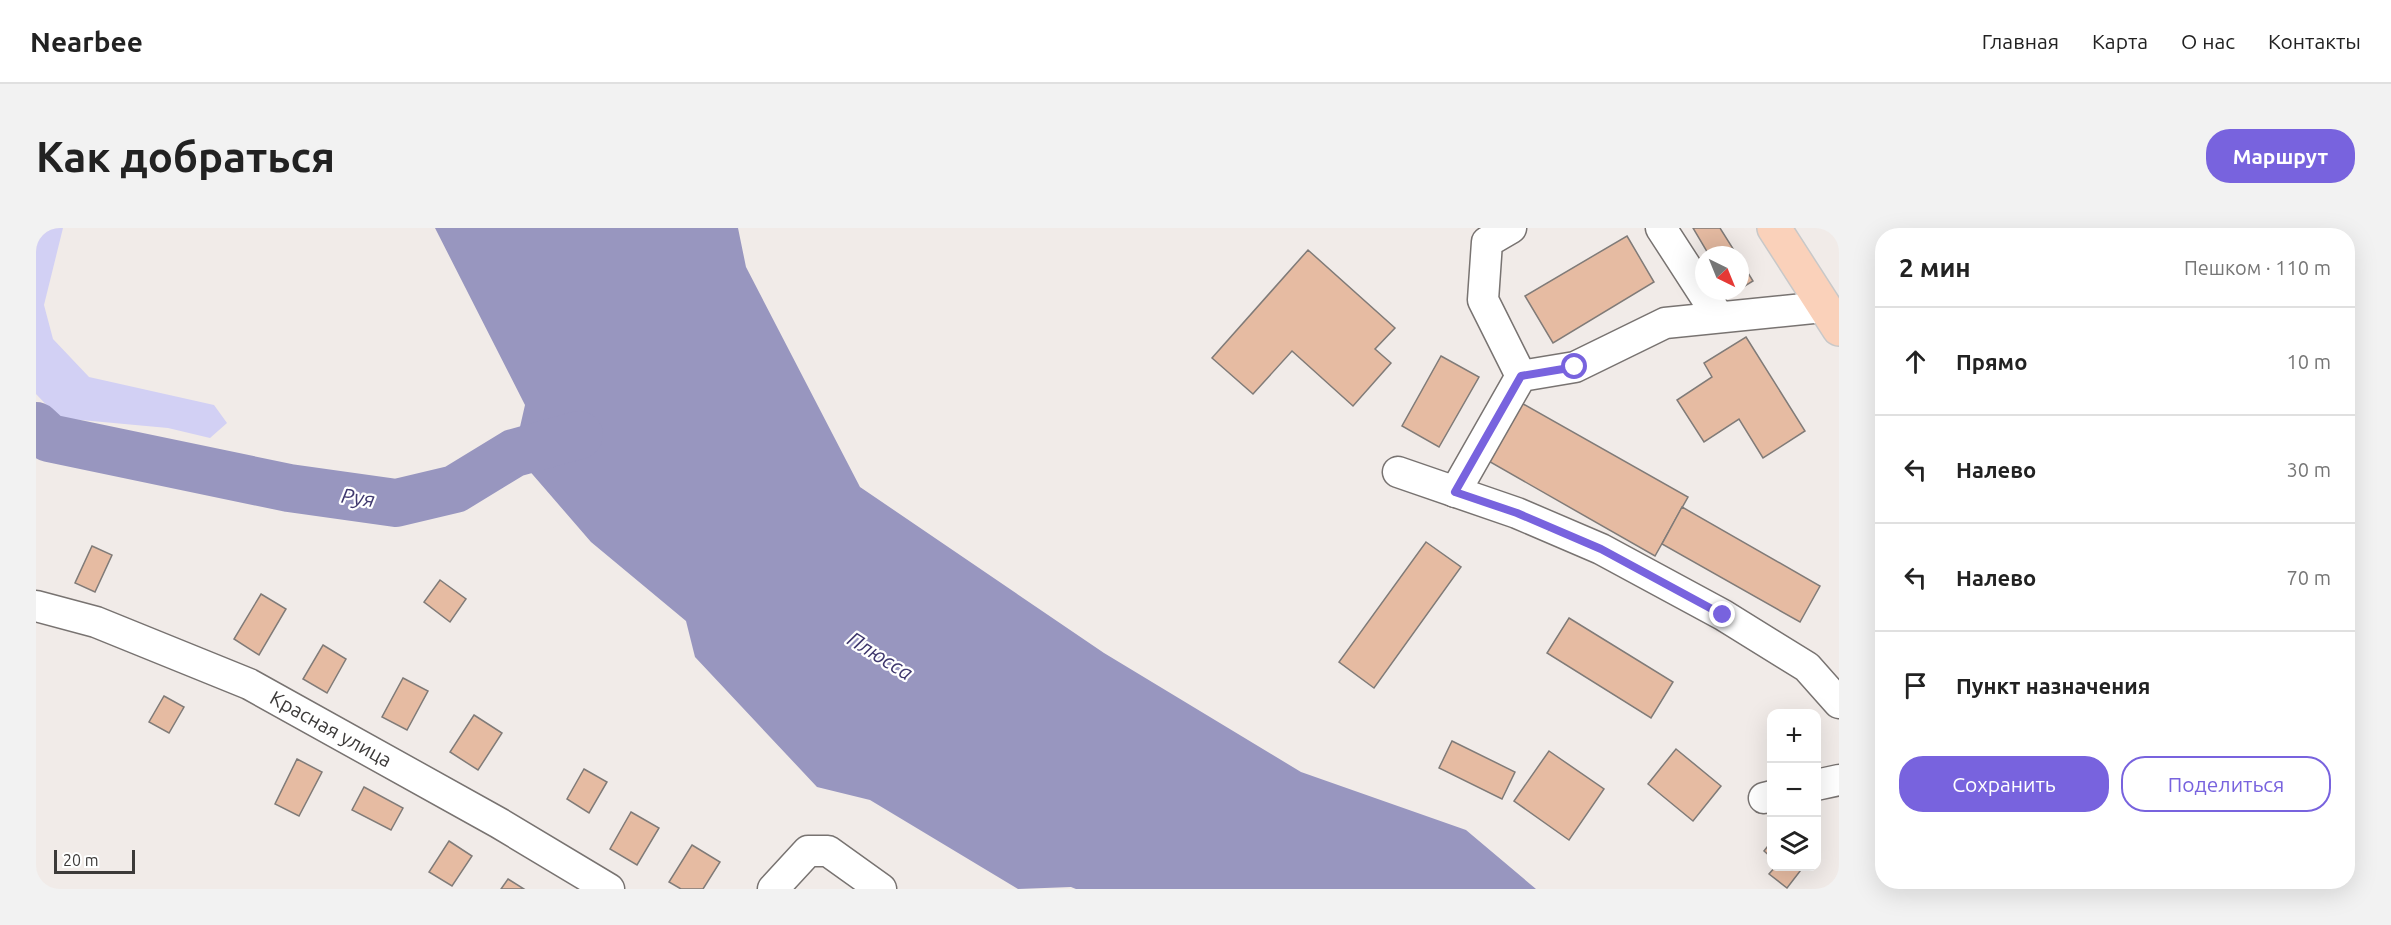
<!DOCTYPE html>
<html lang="ru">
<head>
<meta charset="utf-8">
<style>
	:root { --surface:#fff; --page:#f2f2f2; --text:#222; --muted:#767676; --line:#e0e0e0; --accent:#7863de }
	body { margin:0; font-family:Ubuntu,sans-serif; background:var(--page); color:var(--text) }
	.controls { position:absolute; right:18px; bottom:18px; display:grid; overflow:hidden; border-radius:12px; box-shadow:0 6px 24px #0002 }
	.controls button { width:54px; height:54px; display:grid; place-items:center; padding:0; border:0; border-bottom:2px solid var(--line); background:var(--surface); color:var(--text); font:30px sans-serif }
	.compass { position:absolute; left:1659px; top:18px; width:54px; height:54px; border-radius:50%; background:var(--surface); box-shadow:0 6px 24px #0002; rotate:137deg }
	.scale { position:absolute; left:18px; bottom:15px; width:81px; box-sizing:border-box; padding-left:6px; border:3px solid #3c3a39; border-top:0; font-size:16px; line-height:21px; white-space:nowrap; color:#3c3a39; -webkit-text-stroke:4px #fff; paint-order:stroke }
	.stop { position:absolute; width:18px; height:18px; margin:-14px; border:4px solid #7863de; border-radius:50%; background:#fff }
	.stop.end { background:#7863de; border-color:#fff; box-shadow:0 2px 6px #0008 }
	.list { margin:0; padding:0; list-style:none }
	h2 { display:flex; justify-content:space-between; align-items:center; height:78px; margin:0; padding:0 24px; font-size:26px }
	h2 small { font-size:20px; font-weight:400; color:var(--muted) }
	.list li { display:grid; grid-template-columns:39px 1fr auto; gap:18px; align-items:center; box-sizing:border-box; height:108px; padding:0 24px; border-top:2px solid var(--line) }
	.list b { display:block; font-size:22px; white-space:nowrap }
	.list em { font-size:20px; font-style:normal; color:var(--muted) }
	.actions { display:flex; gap:12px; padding:18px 24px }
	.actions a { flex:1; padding:14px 0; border:2px solid var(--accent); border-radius:24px; text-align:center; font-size:21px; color:var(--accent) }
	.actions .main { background:var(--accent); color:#fff }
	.icon { flex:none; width:33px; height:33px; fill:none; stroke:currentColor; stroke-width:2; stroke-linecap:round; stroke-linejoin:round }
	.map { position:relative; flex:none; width:1803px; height:661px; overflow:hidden; border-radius:24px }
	header { display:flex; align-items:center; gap:36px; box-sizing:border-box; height:84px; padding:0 30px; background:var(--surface); border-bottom:2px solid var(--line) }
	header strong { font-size:28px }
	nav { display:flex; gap:33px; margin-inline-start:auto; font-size:21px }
	.intro { display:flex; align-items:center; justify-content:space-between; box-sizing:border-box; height:144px; padding:0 36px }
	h1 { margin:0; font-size:42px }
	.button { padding:15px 27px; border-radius:24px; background:var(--accent); color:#fff; font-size:21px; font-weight:700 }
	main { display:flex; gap:36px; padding:0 36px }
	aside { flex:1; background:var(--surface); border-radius:24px; box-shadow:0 6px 24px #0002 }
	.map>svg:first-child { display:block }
	.green { fill:#d2d0f4 }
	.water { fill:#9896bf }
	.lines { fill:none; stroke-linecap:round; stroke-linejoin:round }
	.river { stroke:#9896bf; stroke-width:48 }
	.building { fill:#e6bba2; stroke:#807b78; stroke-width:1.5 }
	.minor-casing { stroke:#787371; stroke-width:33 }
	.major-casing { stroke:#c8c8c8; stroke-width:36 }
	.minor { stroke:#fff; stroke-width:30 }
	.major { stroke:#fad1ba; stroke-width:33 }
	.route { stroke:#7863de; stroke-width:8 }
	.labels { text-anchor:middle; stroke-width:4.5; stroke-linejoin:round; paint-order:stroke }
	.street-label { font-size:20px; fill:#3c3a39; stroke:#fff }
	.water-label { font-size:21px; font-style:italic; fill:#3f386e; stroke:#fff }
</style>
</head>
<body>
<header>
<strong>Nearbee</strong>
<nav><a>Главная</a><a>Карта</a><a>О нас</a><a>Контакты</a></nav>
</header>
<div class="intro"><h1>Как добраться</h1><a class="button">Маршрут</a></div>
<main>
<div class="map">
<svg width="1803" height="661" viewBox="0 0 1803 661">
	<rect width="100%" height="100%" fill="#f1ebe8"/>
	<path class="green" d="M0,0H27L8,77L17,111L53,149L178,177L191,195L174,210L132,200L23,190L0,166Z"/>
	<path class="water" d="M399,0H702L710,39L824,259L1068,425L1265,544L1430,602L1500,661H1040L1035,659L982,661L834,572L781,559L659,429L650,393L555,314L478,225L489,177Z"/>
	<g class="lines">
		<path class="river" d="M0,198L13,210L253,260L360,275L419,261L478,225L543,207"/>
	</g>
	<g class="building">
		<path d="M1657,0H1684L1701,27H1673Z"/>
		<path d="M1591,8L1618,54L1517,115L1489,68Z"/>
		<path d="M1272,22L1359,100L1339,121L1355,135L1317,178L1256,123L1217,166L1176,130Z"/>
		<path d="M1704,32L1717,53L1704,61Z"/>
		<path d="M1710,109L1769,203L1727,230L1703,191L1668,214L1641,172L1676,149L1668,135Z"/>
		<path d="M1405,128L1443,149L1403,219L1366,198Z"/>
		<path d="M1482,173L1652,269L1619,328L1449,231Z"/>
		<path d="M1646,279L1784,358L1764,394L1626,316Z"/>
		<path d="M1390,314L1425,339L1338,460L1303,434Z"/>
		<path d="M56,318L76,327L59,364L39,355Z"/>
		<path d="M404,352L430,371L414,394L388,374Z"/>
		<path d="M225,366L250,381L223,427L198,411Z"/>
		<path d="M1533,390L1637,454L1615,490L1511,425Z"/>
		<path d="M287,417L310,431L291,465L267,451Z"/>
		<path d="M367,450L392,463L371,502L346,489Z"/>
		<path d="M128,468L148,479L133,505L113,494Z"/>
		<path d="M438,487L466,505L442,542L414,524Z"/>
		<path d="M1416,513L1479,544L1466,571L1403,540Z"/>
		<path d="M1640,521L1685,558L1657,593L1612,556Z"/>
		<path d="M1513,523L1568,561L1533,612L1478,573Z"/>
		<path d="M261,531L286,544L263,588L239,576Z"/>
		<path d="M548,541L571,554L553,585L531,571Z"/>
		<path d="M328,559L367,580L355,602L316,582Z"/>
		<path d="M595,584L623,600L601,637L574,621Z"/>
		<path d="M413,613L436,628L416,658L393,644Z"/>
		<path d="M1736,613V630L1728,623Z"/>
		<path d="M656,617L684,634L667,661H645L633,654Z"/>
		<path d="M1740,638H1768L1751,660L1733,646Z"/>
		<path d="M472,651L488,661H465Z"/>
	</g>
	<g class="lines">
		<defs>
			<g id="minor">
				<path d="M1475,0L1451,14L1447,72L1485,148"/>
				<path d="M1625,0L1682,88"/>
				<path d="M1362,244L1481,285L1565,321L1687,387L1771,439L1803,475"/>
				<path d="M1419,264L1485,148L1539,139L1629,95L1787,79"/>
				<path d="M0,378L60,394L213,456L463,595L573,661"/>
				<path d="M1780,557L1803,552"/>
				<path d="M1728,570L1736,568"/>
				<path d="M737,661L772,623H792L845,661"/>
			</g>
			<path id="major" d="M1738,0L1803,101"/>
		</defs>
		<use href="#minor" class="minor-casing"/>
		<use href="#major" class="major-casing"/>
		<use href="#minor" class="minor"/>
		<use href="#major" class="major"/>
	</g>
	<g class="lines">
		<path class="route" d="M1539,139L1485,148L1419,264L1481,285L1565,321L1687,387"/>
	</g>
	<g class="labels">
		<g class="street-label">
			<text transform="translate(295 501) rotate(29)" y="7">Красная улица</text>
		</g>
		<g class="water-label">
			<text transform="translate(322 270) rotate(8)" y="7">Руя</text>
			<text transform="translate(844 428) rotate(32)" y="7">Плюсса</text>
		</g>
	</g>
</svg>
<div class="controls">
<button>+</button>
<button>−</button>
<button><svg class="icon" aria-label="layers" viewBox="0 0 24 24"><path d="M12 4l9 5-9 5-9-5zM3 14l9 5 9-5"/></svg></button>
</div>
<svg class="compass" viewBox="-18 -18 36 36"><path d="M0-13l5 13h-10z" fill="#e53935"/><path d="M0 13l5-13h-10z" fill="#767676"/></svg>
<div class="scale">20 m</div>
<div class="stop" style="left:1539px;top:139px"></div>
<div class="stop end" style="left:1687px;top:387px"></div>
</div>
<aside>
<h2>2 мин<small>Пешком · 110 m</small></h2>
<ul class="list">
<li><svg class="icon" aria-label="ahead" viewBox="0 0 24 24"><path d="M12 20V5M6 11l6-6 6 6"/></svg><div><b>Прямо</b></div><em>10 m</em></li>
<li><svg class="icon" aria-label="left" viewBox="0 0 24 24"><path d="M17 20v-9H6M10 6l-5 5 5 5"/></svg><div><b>Налево</b></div><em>30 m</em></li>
<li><svg class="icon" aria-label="left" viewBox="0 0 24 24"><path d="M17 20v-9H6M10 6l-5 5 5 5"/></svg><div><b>Налево</b></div><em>70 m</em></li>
<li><svg class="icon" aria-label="arrive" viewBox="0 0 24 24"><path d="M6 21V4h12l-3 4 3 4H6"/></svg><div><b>Пункт назначения</b></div></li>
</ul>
<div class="actions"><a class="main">Сохранить</a><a>Поделиться</a></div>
</aside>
</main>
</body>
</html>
